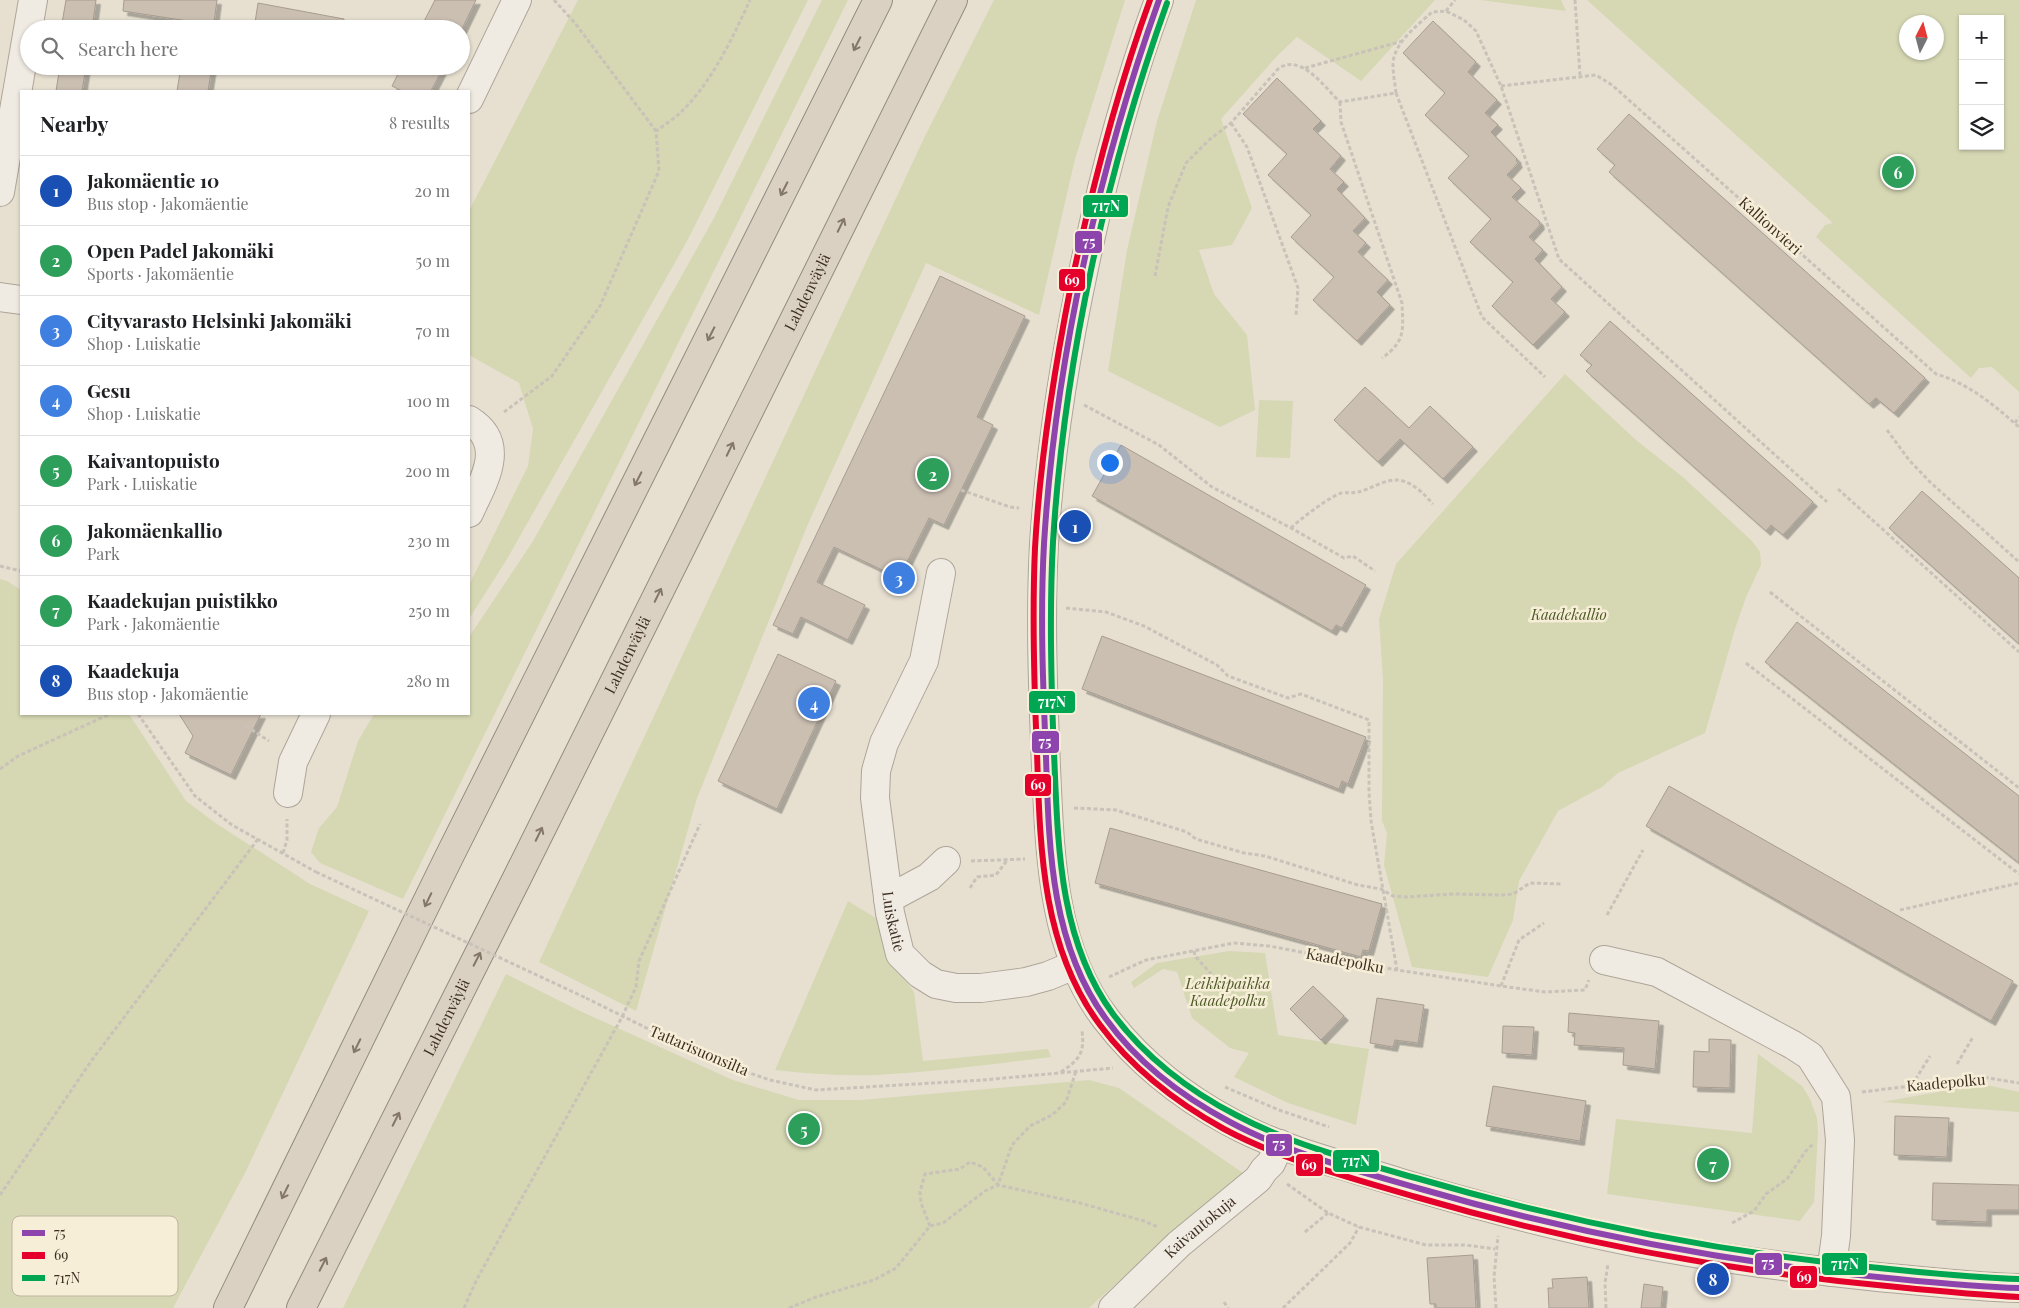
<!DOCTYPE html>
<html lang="en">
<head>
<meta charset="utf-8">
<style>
	:root { --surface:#fff; --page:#f2f2f2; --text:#202124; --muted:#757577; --line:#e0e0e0; --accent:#786c5e }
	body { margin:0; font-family:"Playfair Display",serif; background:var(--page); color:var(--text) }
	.controls { position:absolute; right:15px; top:15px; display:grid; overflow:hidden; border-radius:0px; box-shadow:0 1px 4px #0004 }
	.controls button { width:45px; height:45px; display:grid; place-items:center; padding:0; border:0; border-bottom:1px solid var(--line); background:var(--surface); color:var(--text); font:25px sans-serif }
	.compass { position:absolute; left:1899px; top:15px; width:45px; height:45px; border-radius:50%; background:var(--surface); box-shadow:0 1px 4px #0004; rotate:6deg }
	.you { position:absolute; left:1109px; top:462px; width:18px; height:18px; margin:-12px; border:4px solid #fff; border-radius:50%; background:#1a73e8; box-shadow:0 0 0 8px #1a73e833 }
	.badge { display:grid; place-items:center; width:32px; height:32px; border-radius:50%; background:var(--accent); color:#fff; font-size:16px; font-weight:700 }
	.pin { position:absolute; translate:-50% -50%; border:2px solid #fff; box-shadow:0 1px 5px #0006 }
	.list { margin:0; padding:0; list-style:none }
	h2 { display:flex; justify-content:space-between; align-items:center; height:65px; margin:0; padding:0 20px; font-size:21px }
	h2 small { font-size:16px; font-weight:400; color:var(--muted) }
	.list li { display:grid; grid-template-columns:32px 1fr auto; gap:15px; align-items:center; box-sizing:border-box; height:70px; padding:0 20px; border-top:1px solid var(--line) }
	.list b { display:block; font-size:19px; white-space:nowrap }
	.list p { margin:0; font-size:16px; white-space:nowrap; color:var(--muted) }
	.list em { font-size:16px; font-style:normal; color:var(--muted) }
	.icon { flex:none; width:28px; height:28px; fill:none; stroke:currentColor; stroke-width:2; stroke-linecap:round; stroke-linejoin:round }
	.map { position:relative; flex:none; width:2019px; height:1308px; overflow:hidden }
	.search { position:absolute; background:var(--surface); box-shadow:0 1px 4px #0004; left:20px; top:20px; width:450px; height:55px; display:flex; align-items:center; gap:12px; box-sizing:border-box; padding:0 18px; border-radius:28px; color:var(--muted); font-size:19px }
	.panel { position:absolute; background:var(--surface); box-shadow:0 1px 4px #0004; left:20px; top:90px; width:450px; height:625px; border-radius:0px }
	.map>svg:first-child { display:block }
	.green { fill:#d6d7b3; fill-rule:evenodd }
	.building { fill:#cbbfb2; stroke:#a89c90; filter:url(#shadow) }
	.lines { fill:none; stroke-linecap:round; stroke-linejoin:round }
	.minor-casing { stroke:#ada599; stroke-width:30 }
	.highway-casing { stroke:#928b80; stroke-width:30 }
	.path { stroke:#c8c2b9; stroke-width:3; stroke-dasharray:4 2.5; stroke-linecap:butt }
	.minor { stroke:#efebe3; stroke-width:28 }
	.highway { stroke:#dad1c2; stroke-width:28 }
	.path-bridge { stroke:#c8c2b9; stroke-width:3; stroke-dasharray:4 2.5; stroke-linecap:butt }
	.bus-1-casing { stroke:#f7eed8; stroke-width:10 }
	.bus-2-casing { stroke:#f7eed8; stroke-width:10 }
	.bus-3-casing { stroke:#f7eed8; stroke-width:10 }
	.bus-1 { stroke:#8e44ad; stroke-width:6 }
	.bus-2 { stroke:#e4002b; stroke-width:6 }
	.bus-3 { stroke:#00a651; stroke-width:6 }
	.oneway { stroke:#847769 }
	.labels { text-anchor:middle; stroke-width:5; stroke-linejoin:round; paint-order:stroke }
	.street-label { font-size:15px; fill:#3d2e20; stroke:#f7eed8 }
	.park-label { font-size:15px; font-style:italic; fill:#4d5a26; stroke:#f7eed8 }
	.key { fill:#f7eed8; stroke:#bfb4a1; stroke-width:1 }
	.key-label { font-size:14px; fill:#3d2e20 }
	.line-badge { stroke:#f7eed8; stroke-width:2 }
	.badge-label { font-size:14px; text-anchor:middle; font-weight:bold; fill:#fff }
</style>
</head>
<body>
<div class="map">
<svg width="2019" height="1308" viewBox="0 0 2019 1308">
	<defs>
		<filter id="shadow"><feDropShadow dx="4.5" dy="4.5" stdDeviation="0" flood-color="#0004"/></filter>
	</defs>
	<rect width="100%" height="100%" fill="#e7e0d1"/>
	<g class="green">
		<path d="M578,0H808L686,243L507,559L469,619V585L528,466L533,429L519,383L469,355V211Z"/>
		<path d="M822,0H848L403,899L320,863L311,852L319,828L337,807L358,741L374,714H469V637L533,541L714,218Z"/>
		<path d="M994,0H1125L1075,159L1039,315L926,263L808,524L697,798L636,1011L539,962L925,136Z"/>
		<path d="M1196,0H1435L1361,81L1297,37L1279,54L1221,119L1252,208L1232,245L1199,250L1214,294L1247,335L1255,410L1220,427L1108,371L1127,250L1157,121Z"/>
		<path d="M1480,0H1561L1566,11Z"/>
		<path d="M1587,0H2019V392L1992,367L1979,368L1971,378L1816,237L1825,225L1833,223ZM1963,19H2000V146H1963ZM1906,22H1936V52H1906Z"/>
		<path d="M1565,374L1636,440L1684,478L1752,541L1760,552L1761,565L1746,597L1735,629L1705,733L1618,773L1602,787L1558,811L1519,881L1513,920L1488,977L1412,967L1384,865L1387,833L1382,821L1383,679L1379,619L1396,564Z"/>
		<path d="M1259,400L1293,401L1290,458L1256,457Z"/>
		<path d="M0,579L7,581L21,590V714H129L186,801L217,824L310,884L369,911L245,1173L173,1308H0Z"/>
		<path d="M848,901L879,920L897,969L914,992L923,1061L1048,1049L1051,1057C994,1064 935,1072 877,1075C843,1076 809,1074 775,1070Z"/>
		<path d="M1229,951L1265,953L1278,1035L1369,1049L1356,1125L1288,1103L1234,1077L1249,1053L1230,1048L1192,1018L1177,972L1163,969L1134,988L1131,982L1157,963Z"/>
		<path d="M506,974L580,1011L733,1080L799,1100H861L1089,1080L1119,1088L1243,1173L1152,1251L1089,1308H343Z"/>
		<path d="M1758,1054L1802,1086L1810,1099L1817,1118L1818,1134L1814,1202L1800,1221L1607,1194L1616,1119L1752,1133Z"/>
		<path d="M1982,1084L2019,1092V1112L1882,1102Z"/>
	</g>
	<g class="building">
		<path d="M66,0H96L92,29H61Z"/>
		<path d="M124,0H217L213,29H186L188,21L123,11Z"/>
		<path d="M435,0H476L462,29H420Z"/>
		<path d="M258,3L344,19L343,29H254Z"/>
		<path d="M1433,21L1476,62L1468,72L1497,100L1485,113L1498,125L1491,132L1517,159L1516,160L1518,163L1507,175L1521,188L1512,197L1539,221L1540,225L1529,237L1543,250L1535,259L1562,287L1551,299L1565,312L1533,345L1492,306L1513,282L1470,242L1491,219L1448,178L1469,156L1425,115L1445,93L1403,53Z"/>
		<path d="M60,66H86L82,91H56Z"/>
		<path d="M181,66H212L208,91H177Z"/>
		<path d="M402,66H444L431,91H402L392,86Z"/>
		<path d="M1277,78L1321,121L1313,129L1341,156L1330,169L1344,182L1337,189L1365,218L1353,231L1366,243L1358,252L1388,280L1377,292L1390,305L1357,341L1313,300L1334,277L1291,237L1311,215L1268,175L1287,154L1243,114Z"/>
		<path d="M1629,114L1925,378L1894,413L1876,398L1869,404L1609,172L1615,165L1597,149Z"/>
		<path d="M940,276L1025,316L977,417L993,425L944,525L929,518L899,578L834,547L817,582L865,605L848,640L801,617L793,634L773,625Z"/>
		<path d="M1610,321L1813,502L1783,535L1771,525L1766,531L1586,371L1592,365L1580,355Z"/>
		<path d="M1365,387L1409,428L1430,406L1473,447L1443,479L1400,439L1378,462L1334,420Z"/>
		<path d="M1121,445L1366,585L1342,628L1336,625L1332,631L1092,496Z"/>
		<path d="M1922,491L2019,578V644L1889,528Z"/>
		<path d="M1797,622L2019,796V863L1765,662Z"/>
		<path d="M1102,636L1366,737L1348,784L1342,781L1339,789L1082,689Z"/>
		<path d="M778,654L836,681L777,809L718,781Z"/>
		<path d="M179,714H261L231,775L185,753L193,736Z"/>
		<path d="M1669,786L2013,981L1991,1021L1646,826Z"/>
		<path d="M1110,828L1382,904L1369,951L1363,950L1361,957L1095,883Z"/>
		<path d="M1313,986L1344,1016L1321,1040L1290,1009Z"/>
		<path d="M1377,998L1424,1005L1418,1043L1395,1040L1393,1047L1370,1043Z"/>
		<path d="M1569,1013L1659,1021L1655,1069L1623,1065L1624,1048L1574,1045L1575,1033L1568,1032Z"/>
		<path d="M1503,1026L1534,1027L1532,1055L1502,1053Z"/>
		<path d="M1709,1039L1731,1040L1730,1088L1693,1087L1694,1051L1709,1052Z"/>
		<path d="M1493,1086L1586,1101L1580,1141L1486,1126Z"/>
		<path d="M1895,1116L1949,1118L1947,1157L1894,1155Z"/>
		<path d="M1933,1183L2019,1185V1210H1987V1222L1932,1220Z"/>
		<path d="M1473,1255L1476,1308H1436V1304H1430L1427,1258Z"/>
		<path d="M1587,1277L1589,1308H1549L1548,1288H1553L1552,1279Z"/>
		<path d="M1644,1284L1663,1287L1661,1308H1641Z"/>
	</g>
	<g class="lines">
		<defs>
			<g id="minor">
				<path d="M1159,0C1127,86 1104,174 1085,263C1065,356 1050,449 1044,544C1040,618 1043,693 1046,767C1050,852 1051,948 1106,1019C1139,1062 1182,1096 1230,1122C1283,1151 1344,1165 1401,1183C1492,1210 1584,1234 1677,1250C1743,1262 1811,1270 1878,1277C1925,1281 1972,1287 2019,1288"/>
				<path d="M469,99L517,0"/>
				<path d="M0,192L33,0"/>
				<path d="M0,297L21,300"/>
				<path d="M469,420C508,444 483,482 469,513"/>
				<path id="s1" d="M941,573L924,661L884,743L876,771L875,798L890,913L900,954L920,974L936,984L956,988H981L1026,982L1048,976L1074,965"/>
				<path d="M288,793L293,762L316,714"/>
				<path d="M888,899L929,877L946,861"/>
				<path d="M1604,960L1657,972L1793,1045L1810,1056L1836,1097L1840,1140L1836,1236L1831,1272"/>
				<path id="s2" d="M1113,1308L1179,1244L1258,1179L1264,1170L1271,1163L1280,1144"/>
			</g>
			<g id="highway">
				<path d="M228,1308L449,857L878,0"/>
				<path id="s3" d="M301,1308L517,878L953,0"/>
			</g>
		</defs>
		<use href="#minor" class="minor-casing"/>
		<use href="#highway" class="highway-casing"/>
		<g class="path">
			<path d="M554,0L575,23L656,131"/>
			<path d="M1575,0L1580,75"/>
			<path d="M1446,11L1455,0"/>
			<path d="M1305,68L1403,41"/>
			<path d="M1501,86L1596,75L1612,85L1936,374C1968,383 1994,405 2019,427"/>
			<path d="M1396,93L1482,317L1545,377"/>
			<path d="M1340,102L1341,122L1402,303C1403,330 1406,341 1382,358"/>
			<path d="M1231,123L1247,147L1298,288L1296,316"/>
			<path d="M1155,276L1168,207L1186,163L1209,140L1231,123L1278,69C1301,52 1325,88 1340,102L1396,93C1395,84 1393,74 1393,65C1393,43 1417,26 1432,12L1446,11L1464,20L1476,31L1501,86L1559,259L1827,502"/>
			<path d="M1084,405L1159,445L1212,487L1291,528L1344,558L1353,556L1375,571"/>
			<path d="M504,412L552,376L600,306L659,171L656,131C664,125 674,119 681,112C712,82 732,39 750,0"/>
			<path d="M2015,423L2019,417"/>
			<path d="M1887,430L1909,460L1930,482L2019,562"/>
			<path d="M1838,489L2019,652"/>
			<path d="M961,490L1010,507L1019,508"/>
			<path d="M1291,528C1299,520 1333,494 1342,493C1352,492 1354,494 1365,490C1375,486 1388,479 1398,480C1413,482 1424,494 1433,504"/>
			<path d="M0,566L21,571"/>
			<path d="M1770,592L2019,788"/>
			<path d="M1066,608L1106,612L1144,626L1217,665L1228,676L1288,698L1301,694L1369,720V792L1371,821L1397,970"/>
			<path d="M1746,663L2019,874"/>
			<path d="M138,714L195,796L232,825L316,872"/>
			<path d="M246,726L269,741"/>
			<path d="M0,769L18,756L110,714"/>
			<path d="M1074,808L1116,810L1187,832L1196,839L1244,853L1265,856L1358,885L1381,889L1393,896L1406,897L1454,894L1502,895L1513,894L1530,883L1561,884"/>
			<path d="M283,853L287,840V819"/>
			<path d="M971,861L1025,859"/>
			<path d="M970,888L977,877L996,875L1008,859"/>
			<path d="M1900,910L2019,883"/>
			<path d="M1607,915L1643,850"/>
			<path d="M1194,951L1195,956L1212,975"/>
			<path d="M1109,977L1146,960L1234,943L1269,946L1397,970L1501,986L1545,992L1585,990L1589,980"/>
			<path d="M1501,986L1519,940L1544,923"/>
			<path d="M586,998L687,1048L726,1065L770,1080L816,1090L983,1080L1113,1068"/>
			<path d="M1957,1064L1973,1037"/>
			<path d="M1061,1072C1079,1060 1085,1053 1082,1031"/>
			<path d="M1912,1085L1930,1056"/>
			<path d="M1225,1087L1279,1110L1329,1127"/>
			<path d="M1862,1092L1982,1077L2019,1083"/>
			<path d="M1287,1184L1328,1213L1359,1227L1426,1245H1466L1495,1249"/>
			<path d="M0,1195L92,1060L258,839"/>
			<path d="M1732,1223L1754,1211L1766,1194L1787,1179L1805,1152L1813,1144"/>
			<path d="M930,1226L921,1203L920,1192L925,1174L960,1169L970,1162L983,1167L998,1185L1012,1145L1030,1126L1052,1115L1066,1102L1076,1071"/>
			<path d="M1305,1232L1328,1213"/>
			<path d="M1224,1302L1228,1308"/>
			<path d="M464,1308L477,1279L622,1017L636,987L639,961L700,824"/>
			<path d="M789,1308L816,1297L874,1280L896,1268L930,1226L943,1223L985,1191L998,1185L1080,1203L1144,1221L1158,1227"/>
			<path d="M1283,1308L1350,1243L1359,1227"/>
			<path d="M1496,1308L1494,1277L1498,1236"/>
			<path d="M1606,1308L1605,1283L1608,1264"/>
		</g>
		<use href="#minor" class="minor"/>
		<use href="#highway" class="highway"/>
		<path class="path-bridge" d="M316,872L586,998"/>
		<defs>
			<path id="bus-1" d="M1159,0C1098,170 1055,363 1044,544C1040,615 1043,686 1046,757C1049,846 1050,943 1106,1019C1137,1062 1183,1097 1230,1122C1289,1154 1356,1170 1421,1189C1577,1234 1736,1264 1898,1279C1938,1283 1978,1287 2019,1288"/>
			<path id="bus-2" d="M1150,0C1116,93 1092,188 1071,285C1054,371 1040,459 1035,548C1032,615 1034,684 1037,752C1040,845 1041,946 1100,1025C1132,1068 1177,1103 1224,1129C1284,1161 1352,1178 1416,1197C1574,1243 1733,1272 1897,1287C1937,1291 1978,1295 2019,1297"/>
			<path id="bus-3" d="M1167,3C1106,173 1064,362 1053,542C1049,612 1051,683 1054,753C1058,842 1058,939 1113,1014C1144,1056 1189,1091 1236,1115C1292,1145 1355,1161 1416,1178C1574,1224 1734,1255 1899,1270C1939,1274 1979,1278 2019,1279"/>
		</defs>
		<use href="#bus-1" class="bus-1-casing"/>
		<use href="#bus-2" class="bus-2-casing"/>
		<use href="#bus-3" class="bus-3-casing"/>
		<use href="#bus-1" class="bus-1"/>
		<use href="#bus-2" class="bus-2"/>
		<use href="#bus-3" class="bus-3"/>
	</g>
	<defs><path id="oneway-shaft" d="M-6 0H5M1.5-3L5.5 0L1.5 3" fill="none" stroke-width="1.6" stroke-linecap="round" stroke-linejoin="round" transform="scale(1.25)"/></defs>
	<g class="oneway">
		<use href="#oneway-shaft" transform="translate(857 44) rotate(117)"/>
		<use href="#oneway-shaft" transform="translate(784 189) rotate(117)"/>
		<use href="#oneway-shaft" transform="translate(841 225) rotate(-64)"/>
		<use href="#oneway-shaft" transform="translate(711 334) rotate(117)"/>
		<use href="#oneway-shaft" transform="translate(730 449) rotate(-64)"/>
		<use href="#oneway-shaft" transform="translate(638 479) rotate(117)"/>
		<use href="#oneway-shaft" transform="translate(658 595) rotate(-64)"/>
		<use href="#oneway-shaft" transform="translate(539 834) rotate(-64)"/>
		<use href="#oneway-shaft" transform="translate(428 900) rotate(116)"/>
		<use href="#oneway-shaft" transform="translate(477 959) rotate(-63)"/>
		<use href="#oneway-shaft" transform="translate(357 1046) rotate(116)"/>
		<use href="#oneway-shaft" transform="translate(396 1119) rotate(-63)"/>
		<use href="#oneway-shaft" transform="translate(285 1192) rotate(116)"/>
		<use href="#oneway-shaft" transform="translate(323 1264) rotate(-63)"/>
	</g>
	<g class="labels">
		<g class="street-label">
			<text transform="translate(1770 226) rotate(42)" y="5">Kallionvieri</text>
			<text dy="5" stroke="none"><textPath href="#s3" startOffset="1135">Lahdenväylä</textPath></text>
			<text dy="5" stroke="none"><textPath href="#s3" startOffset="730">Lahdenväylä</textPath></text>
			<text dy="5" stroke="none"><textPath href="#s1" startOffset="362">Luiskatie</textPath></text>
			<text transform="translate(1345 961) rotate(11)" y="5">Kaadepolku</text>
			<text dy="5" stroke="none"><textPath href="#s3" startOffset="325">Lahdenväylä</textPath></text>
			<text transform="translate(699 1051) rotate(23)" y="5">Tattarisuonsilta</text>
			<text transform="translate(1946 1083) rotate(-5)" y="5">Kaadepolku</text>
			<text dy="5" stroke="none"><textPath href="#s2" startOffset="119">Kaivantokuja</textPath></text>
		</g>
		<g class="park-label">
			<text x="1569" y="620">Kaadekallio</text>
			<text x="1228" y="989">Leikkipaikka<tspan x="1228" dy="17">Kaadepolku</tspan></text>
		</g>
	</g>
	<rect x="12" y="1216" width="166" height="80" rx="8" class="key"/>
	<rect x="22" y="1230" width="23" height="6" fill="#8e44ad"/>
	<rect x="22" y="1252" width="23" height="7" fill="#e4002b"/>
	<rect x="22" y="1275" width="23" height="6" fill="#00a651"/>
	<g class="key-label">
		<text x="54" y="1238">75</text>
		<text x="54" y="1260">69</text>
		<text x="54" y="1283">717N</text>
	</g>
	<g class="line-badge">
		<rect x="1082" y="194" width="47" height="24" rx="5" fill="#00a651"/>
		<rect x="1074" y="230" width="29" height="24" rx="5" fill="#8e44ad"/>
		<rect x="1058" y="268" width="28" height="24" rx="5" fill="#e4002b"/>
		<rect x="1028" y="690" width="48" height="24" rx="5" fill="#00a651"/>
		<rect x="1031" y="730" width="29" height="24" rx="5" fill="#8e44ad"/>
		<rect x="1024" y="773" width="28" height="24" rx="5" fill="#e4002b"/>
		<rect x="1265" y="1133" width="28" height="24" rx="5" fill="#8e44ad"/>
		<rect x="1332" y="1149" width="48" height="24" rx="5" fill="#00a651"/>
		<rect x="1295" y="1153" width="29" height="24" rx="5" fill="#e4002b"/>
		<rect x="1754" y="1252" width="29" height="24" rx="5" fill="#8e44ad"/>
		<rect x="1821" y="1252" width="47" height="24" rx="5" fill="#00a651"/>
		<rect x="1789" y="1265" width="29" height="24" rx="5" fill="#e4002b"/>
	</g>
	<g class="badge-label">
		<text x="1106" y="211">717N</text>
		<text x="1089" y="247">75</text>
		<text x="1072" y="285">69</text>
		<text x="1052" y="707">717N</text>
		<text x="1045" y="747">75</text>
		<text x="1038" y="790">69</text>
		<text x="1279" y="1149">75</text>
		<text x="1356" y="1166">717N</text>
		<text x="1309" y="1170">69</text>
		<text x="1768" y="1268">75</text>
		<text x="1845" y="1269">717N</text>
		<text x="1804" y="1282">69</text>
	</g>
</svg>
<div class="controls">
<button>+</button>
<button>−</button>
<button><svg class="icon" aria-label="layers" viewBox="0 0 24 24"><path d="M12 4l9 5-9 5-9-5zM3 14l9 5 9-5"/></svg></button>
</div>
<svg class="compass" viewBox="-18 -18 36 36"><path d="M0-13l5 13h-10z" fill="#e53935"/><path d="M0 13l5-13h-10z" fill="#757577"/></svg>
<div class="you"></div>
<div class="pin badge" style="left:1075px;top:526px;background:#1a4fb4">1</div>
<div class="pin badge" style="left:933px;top:474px;background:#2e9e5b">2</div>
<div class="pin badge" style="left:899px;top:578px;background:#3f7fe0">3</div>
<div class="pin badge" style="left:814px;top:703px;background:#3f7fe0">4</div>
<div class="pin badge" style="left:804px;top:1129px;background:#2e9e5b">5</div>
<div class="pin badge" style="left:1898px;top:172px;background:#2e9e5b">6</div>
<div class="pin badge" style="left:1713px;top:1164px;background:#2e9e5b">7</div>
<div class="pin badge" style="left:1713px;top:1279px;background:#1a4fb4">8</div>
<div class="search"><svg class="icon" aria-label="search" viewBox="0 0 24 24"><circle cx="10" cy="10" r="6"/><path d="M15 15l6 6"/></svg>Search here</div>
<section class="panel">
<h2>Nearby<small>8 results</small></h2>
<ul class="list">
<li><span class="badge" style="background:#1a4fb4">1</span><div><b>Jakomäentie 10</b><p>Bus stop · Jakomäentie</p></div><em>20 m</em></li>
<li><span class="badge" style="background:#2e9e5b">2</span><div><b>Open Padel Jakomäki</b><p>Sports · Jakomäentie</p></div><em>50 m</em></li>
<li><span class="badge" style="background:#3f7fe0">3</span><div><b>Cityvarasto Helsinki Jakomäki</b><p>Shop · Luiskatie</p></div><em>70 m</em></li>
<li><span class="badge" style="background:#3f7fe0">4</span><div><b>Gesu</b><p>Shop · Luiskatie</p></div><em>100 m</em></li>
<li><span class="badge" style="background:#2e9e5b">5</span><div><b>Kaivantopuisto</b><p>Park · Luiskatie</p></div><em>200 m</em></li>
<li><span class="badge" style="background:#2e9e5b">6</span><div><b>Jakomäenkallio</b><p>Park</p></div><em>230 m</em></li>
<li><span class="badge" style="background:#2e9e5b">7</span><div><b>Kaadekujan puistikko</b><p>Park · Jakomäentie</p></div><em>250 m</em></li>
<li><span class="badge" style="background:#1a4fb4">8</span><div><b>Kaadekuja</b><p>Bus stop · Jakomäentie</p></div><em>280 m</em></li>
</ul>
</section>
</div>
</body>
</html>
